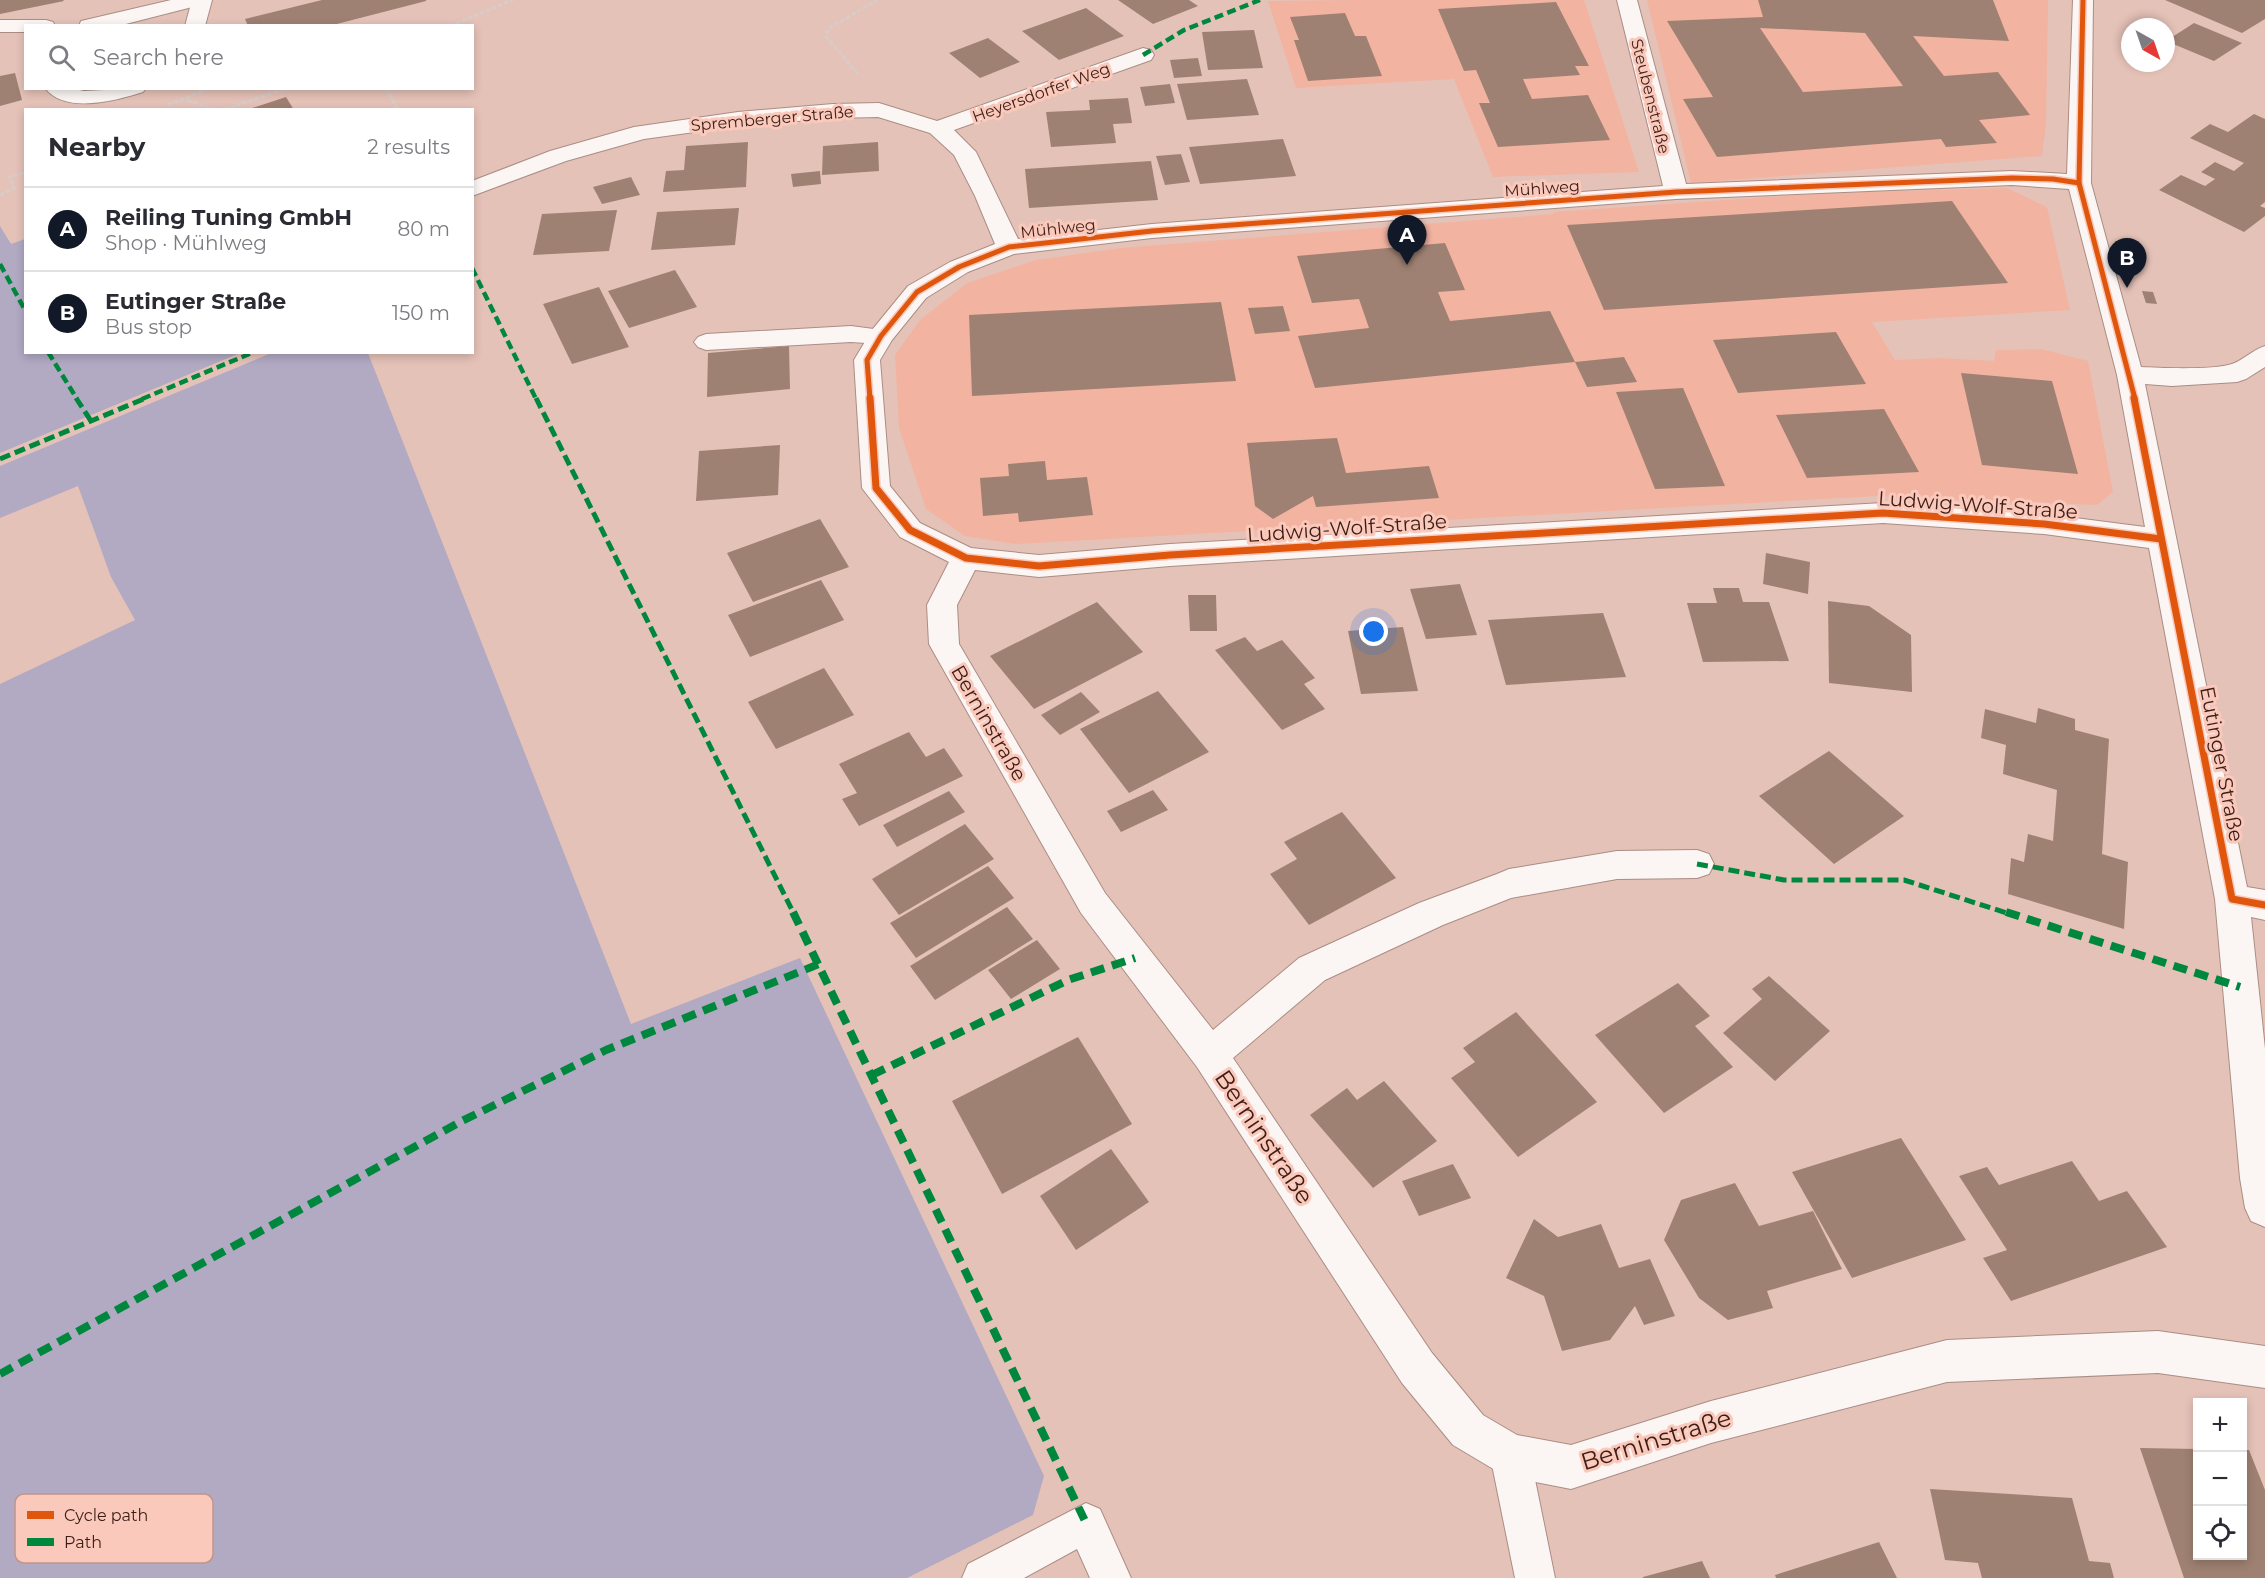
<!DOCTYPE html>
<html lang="en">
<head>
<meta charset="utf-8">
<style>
	:root { --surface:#fff; --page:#f2f2f3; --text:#2b2b33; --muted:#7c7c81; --line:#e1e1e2; --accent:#111827 }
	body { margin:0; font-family:Montserrat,sans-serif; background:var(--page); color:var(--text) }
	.controls { position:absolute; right:18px; bottom:18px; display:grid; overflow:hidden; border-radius:0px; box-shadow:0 3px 9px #0003 }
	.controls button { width:54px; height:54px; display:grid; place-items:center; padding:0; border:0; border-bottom:2px solid var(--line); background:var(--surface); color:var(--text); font:30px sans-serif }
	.compass { position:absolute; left:2121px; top:18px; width:54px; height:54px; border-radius:50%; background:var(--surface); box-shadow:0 3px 9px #0003; rotate:140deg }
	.you { position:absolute; left:1374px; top:632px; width:21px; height:21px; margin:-15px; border:4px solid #fff; border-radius:50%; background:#1a73e8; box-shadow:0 0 0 9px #1a73e833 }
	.badge { display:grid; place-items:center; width:39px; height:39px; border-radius:50%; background:var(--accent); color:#fff; font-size:20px; font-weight:700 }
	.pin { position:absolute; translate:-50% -50px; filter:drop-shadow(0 2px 3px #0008) }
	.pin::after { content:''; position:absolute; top:32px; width:21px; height:18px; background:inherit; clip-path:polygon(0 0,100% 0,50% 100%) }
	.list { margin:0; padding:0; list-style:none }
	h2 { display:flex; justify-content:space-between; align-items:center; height:78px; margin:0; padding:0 24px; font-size:26px }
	h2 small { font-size:20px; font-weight:400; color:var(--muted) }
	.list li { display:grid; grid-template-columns:39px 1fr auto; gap:18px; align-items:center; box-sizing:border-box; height:84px; padding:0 24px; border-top:2px solid var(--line) }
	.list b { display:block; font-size:22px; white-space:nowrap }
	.list p { margin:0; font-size:20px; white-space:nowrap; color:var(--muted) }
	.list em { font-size:20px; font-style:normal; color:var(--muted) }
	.icon { flex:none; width:33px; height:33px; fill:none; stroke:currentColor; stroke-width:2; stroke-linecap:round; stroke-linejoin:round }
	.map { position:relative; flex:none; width:2265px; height:1578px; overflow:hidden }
	.search { position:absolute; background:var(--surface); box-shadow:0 3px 9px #0003; left:24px; top:24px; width:450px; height:66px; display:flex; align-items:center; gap:15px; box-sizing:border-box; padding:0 21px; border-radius:0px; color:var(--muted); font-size:22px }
	.panel { position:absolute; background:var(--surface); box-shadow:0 3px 9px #0003; left:24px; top:108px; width:450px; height:246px; border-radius:0px }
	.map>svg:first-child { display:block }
	.built { fill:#f2b3a1 }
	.green { fill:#b2a9c3 }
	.building { fill:#9e8172; fill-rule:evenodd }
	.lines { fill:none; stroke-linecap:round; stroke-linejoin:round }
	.service-casing { stroke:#aa8d84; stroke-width:2 }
	.minor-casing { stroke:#aa8d84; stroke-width:2 }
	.path { stroke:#d7ccc9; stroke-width:3; stroke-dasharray:4.5 2; stroke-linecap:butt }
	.service { fill:#fbf6f4; fill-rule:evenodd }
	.minor { fill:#fbf6f4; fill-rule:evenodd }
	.quiet-far2 { stroke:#00873e; stroke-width:4.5; stroke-dasharray:9 4.5; stroke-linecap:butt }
	.quiet-far1 { stroke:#00873e; stroke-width:5; stroke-dasharray:11 5; stroke-linecap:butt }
	.quiet { stroke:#00873e; stroke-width:8; stroke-dasharray:14 8; stroke-linecap:butt }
	.cycleway-far1-casing { stroke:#fac9bb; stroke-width:8 }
	.cycleway-casing { stroke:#fac9bb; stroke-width:10 }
	.cycleway-far1 { stroke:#df560c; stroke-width:5 }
	.cycleway { stroke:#df560c; stroke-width:7 }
	.labels { text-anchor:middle; stroke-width:6; stroke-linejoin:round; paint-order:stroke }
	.far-street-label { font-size:16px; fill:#3b1d15; stroke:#fac9bb }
	.street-label { font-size:20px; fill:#3b1d15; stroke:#fac9bb }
	.near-street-label { font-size:24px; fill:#3b1d15; stroke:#fac9bb }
	.key { fill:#fac9bb; stroke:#c19589; stroke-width:1.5 }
	.key-label { font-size:16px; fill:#3b1d15 }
</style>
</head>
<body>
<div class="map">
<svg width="2265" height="1578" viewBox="0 0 2265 1578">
	<rect width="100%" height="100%" fill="#e5c2b8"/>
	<g class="built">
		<path d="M1355,0H1584L1639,172L1493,177L1454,79L1296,88L1268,1Z"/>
		<path d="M1647,0H2048L2046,123L2042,156L1691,183Z"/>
		<path d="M2007,188L2047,207L2070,310L1872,322L1895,360L1940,358L1994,361L1996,350L2041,349L2088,361L2113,492L2097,505L1877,496L1015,544L965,536L926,509L899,428L895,355L920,320L967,283L1036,260L1121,248L1554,214L1553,212L1829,193Z"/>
	</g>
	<g class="green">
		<path d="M0,226L11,244L25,239L26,352L240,353L0,453Z"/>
		<path d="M274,352L368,353L631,1024L800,958L1044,1476L1033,1515L907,1578H0V684L135,620L111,577L78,486L0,518V466Z"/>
	</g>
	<g class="building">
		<path d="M0,0H63L64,1L0,14Z"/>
		<path d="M322,0H426V1L329,26H248L245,19Z"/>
		<path d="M1118,0H1189L1198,6L1153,24Z"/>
		<path d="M1758,0H1993L2009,41L1913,36L1944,76L1998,72L2030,115L1979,120L1997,143L1946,147L1941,139L1717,157L1683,99L1713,97L1667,21L1763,17ZM1760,28L1865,33L1903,86L1803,92Z"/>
		<path d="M2165,0H2265V19L2242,33Z"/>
		<path d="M1556,2L1589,66H1575L1580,75L1523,79L1532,99L1588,95L1610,140L1498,147L1479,103H1490L1476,70L1464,71L1438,9Z"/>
		<path d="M1086,8L1124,36L1059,60L1022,31Z"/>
		<path d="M1345,13L1355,36H1366L1382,76L1308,81L1294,40H1299L1290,17Z"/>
		<path d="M2194,23L2242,43L2214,61L2166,41Z"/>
		<path d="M1254,30L1263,68L1208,70L1202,32Z"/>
		<path d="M988,38L1020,62L980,78L949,53Z"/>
		<path d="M1198,58L1202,76L1174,78L1170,60Z"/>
		<path d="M15,73L22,100L0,106V76Z"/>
		<path d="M1247,79L1259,115L1187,120L1177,84Z"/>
		<path d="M1170,84L1175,103L1145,106L1140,87Z"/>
		<path d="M286,97L294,110H249V109Z"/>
		<path d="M1128,98L1132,123L1113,124L1116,143L1051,147L1046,112L1090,110L1089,100Z"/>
		<path d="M2254,114L2265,119V202L2260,206L2265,208V216L2244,232L2159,190L2181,175L2205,186L2215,179L2201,172L2215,162L2234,171L2244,163L2190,138L2210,124L2228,132Z"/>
		<path d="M1283,139L1296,176L1200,184L1189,147Z"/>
		<path d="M748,142L746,187L663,192L666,171L684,170L686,146Z"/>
		<path d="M878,142L879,171L822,175L823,146Z"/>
		<path d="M1181,154L1190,182L1165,185L1156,156Z"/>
		<path d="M1151,161L1158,200L1029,208L1025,169Z"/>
		<path d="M820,171L821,184L793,187L791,174Z"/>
		<path d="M631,177L640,195L602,204L593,187Z"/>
		<path d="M1952,201L2008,283L1604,310L1567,225Z"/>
		<path d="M739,208L735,245L651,250L657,212Z"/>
		<path d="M617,210L609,251L533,255L542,214Z"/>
		<path d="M1445,243L1465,290L1438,292L1450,321L1550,311L1575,362L1315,388L1298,336L1369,328L1359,299L1312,303L1297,256Z"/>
		<path d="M675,270L697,307L629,328L608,291Z"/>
		<path d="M599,287L629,347L572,364L543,304Z"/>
		<path d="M2142,291L2153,292L2157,304L2146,303Z"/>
		<path d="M1221,302L1236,381L972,396L969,315Z"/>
		<path d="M1283,306L1290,331L1255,334L1248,308Z"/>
		<path d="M1836,332L1866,384L1738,393L1713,340Z"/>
		<path d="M789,346L790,389L707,397L708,353Z"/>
		<path d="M1624,357L1637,382L1587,387L1575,362Z"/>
		<path d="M1961,373L2052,381L2078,474L1982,465Z"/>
		<path d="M1683,388L1725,486L1655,489L1616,392Z"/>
		<path d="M1884,409L1919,472L1807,478L1776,415Z"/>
		<path d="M1337,438L1346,473L1429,466L1439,498L1316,507L1313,496L1273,519L1255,506L1247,443Z"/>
		<path d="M780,445L778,495L696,501L699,451Z"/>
		<path d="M1045,461L1047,480L1087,477L1093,515L1019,522L1018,513L983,516L980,478L1009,476L1008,464Z"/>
		<path d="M820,519L849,567L753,602L727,553Z"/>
		<path d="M1766,553L1810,562L1808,594L1763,584Z"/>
		<path d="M821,580L844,620L750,657L728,615Z"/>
		<path d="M1460,584L1477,635L1426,639L1410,589Z"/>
		<path d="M1713,588H1739L1743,602H1769L1789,661L1703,662L1687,603H1717Z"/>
		<path d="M1188,595H1216L1217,631H1190Z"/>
		<path d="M1828,601L1869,606L1911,635L1912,692L1829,683Z"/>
		<path d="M1097,602L1143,652L1034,709L990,656Z"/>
		<path d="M1603,613L1626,677L1506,685L1488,620Z"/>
		<path d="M1403,627L1418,691L1361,694L1348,631Z"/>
		<path d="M1245,637L1257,651L1282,640L1315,678L1304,684L1325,709L1282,730L1215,650Z"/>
		<path d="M824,668L854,715L776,749L748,702Z"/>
		<path d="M1158,691L1209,752L1129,793L1080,729Z"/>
		<path d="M1081,692L1100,712L1060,735L1041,715Z"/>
		<path d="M2038,708L2075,719V730L2109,739L2102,854L2128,862L2124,929L2008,894L2011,858L2024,862L2028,834L2053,841L2057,790L2003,774L2006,745L1981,738L1985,709L2036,723Z"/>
		<path d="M909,732L926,757L944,748L963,776L859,826L842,799L857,793L839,764Z"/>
		<path d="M1829,751L1904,816L1834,864L1759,796Z"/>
		<path d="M1153,790L1168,810L1121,832L1107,811Z"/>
		<path d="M949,791L965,812L897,847L883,825Z"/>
		<path d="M1342,812L1396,878L1309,925L1270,874L1297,859L1284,842Z"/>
		<path d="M965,824L994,859L899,915L872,879Z"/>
		<path d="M988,866L1014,898L916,958L890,923Z"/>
		<path d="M1007,907L1033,939L935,1000L910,966Z"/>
		<path d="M1037,940L1060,969L1011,999L988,970Z"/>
		<path d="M1769,976L1830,1031L1775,1081L1723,1033L1762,999L1752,989Z"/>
		<path d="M1678,983L1710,1016L1695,1026L1733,1067L1664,1113L1595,1035Z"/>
		<path d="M1516,1012L1597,1102L1518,1157L1451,1078L1475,1062L1463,1048Z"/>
		<path d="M1078,1037L1132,1124L1002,1194L952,1101Z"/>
		<path d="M1384,1081L1437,1141L1373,1188L1310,1115L1347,1088L1357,1100Z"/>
		<path d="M1901,1138L1966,1240L1852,1278L1792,1172Z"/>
		<path d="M1111,1149L1149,1202L1076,1250L1040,1196Z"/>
		<path d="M2072,1161L2099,1201L2127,1191L2167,1247L2011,1301L1983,1258L2007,1250L1959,1176L1987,1167L1999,1185Z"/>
		<path d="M1453,1164L1471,1198L1419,1216L1402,1181Z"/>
		<path d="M1735,1183L1759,1226L1813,1211L1842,1269L1767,1291L1773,1308L1728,1320L1699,1298L1664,1240L1681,1200Z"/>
		<path d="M1534,1219L1558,1237L1601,1224L1619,1268L1650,1259L1675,1316L1644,1325L1635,1306L1610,1340L1562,1351L1544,1296L1506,1278Z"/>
		<path d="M2140,1448L2198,1449V1556H2242V1450H2249L2265,1490V1578H2184Z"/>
		<path d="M1930,1489L2072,1498L2089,1561L2110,1563L2114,1578H1982L1978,1563L1945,1560Z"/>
		<path d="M1879,1542L1897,1578H1776L1775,1575Z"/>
		<path d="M1702,1561L1710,1578H1643V1577Z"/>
	</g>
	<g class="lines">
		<defs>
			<g id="service">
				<path d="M192,0H212L205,26H185Z"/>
				<path d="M0,20H46L53,22L55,26H26V32H0Z"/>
				<path d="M45,88H71L84,91L146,88L143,92C118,100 65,115 45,88Z"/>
				<path d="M851,326L889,331L893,336L889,341L881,344L851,342L706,350L698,347L694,342L698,337L706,334Z"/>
				<path d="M1510,1435L1524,1441L1530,1455L1555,1578H1515L1490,1455L1496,1441Z"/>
				<path d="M1086,1503L1100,1509L1131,1578H1090L1077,1549L1024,1578H962L968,1564Z"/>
			</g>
			<g id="minor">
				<path d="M171,0H207L204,4L118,26H79L81,21Z"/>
				<path d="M1617,0H1637L1686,184L2012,171L2067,174L2073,0H2093L2091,183L2141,367C2161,368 2215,370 2232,364C2244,360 2252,350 2265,346V367L2246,379L2237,382L2172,386L2145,384L2247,887L2265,890V920L2251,917L2265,1049V1227L2251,1221L2245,1208L2240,1178L2215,899L2149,548L2044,534L1883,523L1170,566L1039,577L975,570L957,605L959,644L1105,893L1213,1030L1299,958L1419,903L1497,874L1509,869L1617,851L1697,850L1709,854L1714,864L1709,874L1697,878L1617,879L1511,898L1443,925L1325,980L1233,1058L1432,1353L1483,1415L1517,1435L1571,1445L1711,1401L1947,1340L2158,1331L2265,1346V1388L2158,1373L1947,1382L1711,1443L1571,1489L1510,1477L1495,1470L1453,1445L1402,1383L1197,1067L1081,913L929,644L927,605L949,562L900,537L862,488L854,360L872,330L908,286L950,262L995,244L975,196L954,155L930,133L878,117L833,118L738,126L644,139L566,161L472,196V181L550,151L634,127L738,112L833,104L879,103L937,121L1143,48L1151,50L1154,55L1151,60L954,130L976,152L1018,239L1152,224L1663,186ZM2012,185L2069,189L2117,375L2145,527L2044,514L1883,503L1170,544L1039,555L971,548L920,523L890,486L880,360L892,340L926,298L968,272L1014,254L1152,238L1676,199Z"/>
			</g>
		</defs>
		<use href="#service" class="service-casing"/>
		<use href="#minor" class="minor-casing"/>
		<g class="path">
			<path d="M450,26L513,0"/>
			<path d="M858,74L826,37L828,29L877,0"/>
			<path d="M386,88L398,110"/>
			<path d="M187,100L214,110"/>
			<path d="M168,105L209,88"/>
			<path d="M224,110L287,88"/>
			<path d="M0,195L14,188L9,177L26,172"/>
		</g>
		<use href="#service" class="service"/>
		<use href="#minor" class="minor"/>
		<g class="quiet-far2">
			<path d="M1143,55L1184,30L1260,0"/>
			<path d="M0,264L26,312"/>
			<path d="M472,268L536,399"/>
			<path d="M48,352L77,399"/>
			<path d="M142,399L254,352"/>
		</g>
		<g class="quiet-far1">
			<path d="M76,398L91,421"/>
			<path d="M536,398L794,914"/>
			<path d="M0,459L146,398"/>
			<path d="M1697,864L1784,880H1904L2010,914"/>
		</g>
		<g class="quiet">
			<path d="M793,912L1086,1523"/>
			<path d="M2006,912L2240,987"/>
			<path d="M872,1075L1068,980L1135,958"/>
			<path d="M0,1374L460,1122L606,1050L819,964"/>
		</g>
		<defs>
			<g id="cycleway-far1">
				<path d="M2083,0L2079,183L2135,399"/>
				<path d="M870,399L867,360L881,336L917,292L959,267L1009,247L1152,231L1676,192L2012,178L2053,179L2079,183"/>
			</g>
			<g id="cycleway">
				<path d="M870,398L876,488L910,530L966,558L1039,566L1170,555L1883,513L2044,524L2161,539"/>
				<path d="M2134,398L2232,899L2265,905"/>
			</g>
		</defs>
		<use href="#cycleway-far1" class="cycleway-far1-casing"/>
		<use href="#cycleway" class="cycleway-casing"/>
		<use href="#cycleway-far1" class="cycleway-far1"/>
		<use href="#cycleway" class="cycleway"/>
	</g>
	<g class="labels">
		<g class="far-street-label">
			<text transform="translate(1041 92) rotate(-20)" y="6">Heyersdorfer Weg</text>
			<text transform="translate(1651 96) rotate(76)" y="6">Steubenstraße</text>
			<text transform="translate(772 118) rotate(-5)" y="6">Spremberger Straße</text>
			<text transform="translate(1542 188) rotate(-4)" y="6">Mühlweg</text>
			<text transform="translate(1058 228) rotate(-6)" y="6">Mühlweg</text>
		</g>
		<g class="street-label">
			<text transform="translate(1978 505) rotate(4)" y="7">Ludwig-Wolf-Straße</text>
			<text transform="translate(1347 528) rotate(-4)" y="7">Ludwig-Wolf-Straße</text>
			<text transform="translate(989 723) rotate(60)" y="7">Berninstraße</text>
			<text transform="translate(2222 764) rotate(79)" y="7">Eutinger Straße</text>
		</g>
		<g class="near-street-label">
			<text transform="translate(1264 1137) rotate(56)" y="8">Berninstraße</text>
			<text transform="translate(1656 1440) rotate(-17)" y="8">Berninstraße</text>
		</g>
	</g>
	<rect x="15" y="1494" width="198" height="69" rx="9" class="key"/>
	<rect x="27" y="1511" width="27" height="8" fill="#df560c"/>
	<rect x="27" y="1538" width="27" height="8" fill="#00873e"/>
	<g class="key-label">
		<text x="64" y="1521">Cycle path</text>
		<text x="64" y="1548">Path</text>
	</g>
</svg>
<div class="controls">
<button>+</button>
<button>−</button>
<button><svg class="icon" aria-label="locate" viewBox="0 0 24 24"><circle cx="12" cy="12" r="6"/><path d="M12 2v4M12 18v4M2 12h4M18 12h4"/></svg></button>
</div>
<svg class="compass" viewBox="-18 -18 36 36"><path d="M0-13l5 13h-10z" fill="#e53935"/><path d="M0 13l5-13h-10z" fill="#7c7c81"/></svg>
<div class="you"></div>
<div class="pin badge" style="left:1407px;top:265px">A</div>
<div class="pin badge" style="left:2127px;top:288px">B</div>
<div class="search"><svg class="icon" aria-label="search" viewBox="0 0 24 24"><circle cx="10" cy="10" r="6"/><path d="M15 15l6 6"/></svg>Search here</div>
<section class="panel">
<h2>Nearby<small>2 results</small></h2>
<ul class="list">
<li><span class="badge">A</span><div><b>Reiling Tuning GmbH</b><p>Shop · Mühlweg</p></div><em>80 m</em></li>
<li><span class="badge">B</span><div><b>Eutinger Straße</b><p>Bus stop</p></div><em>150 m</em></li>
</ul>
</section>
</div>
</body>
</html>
